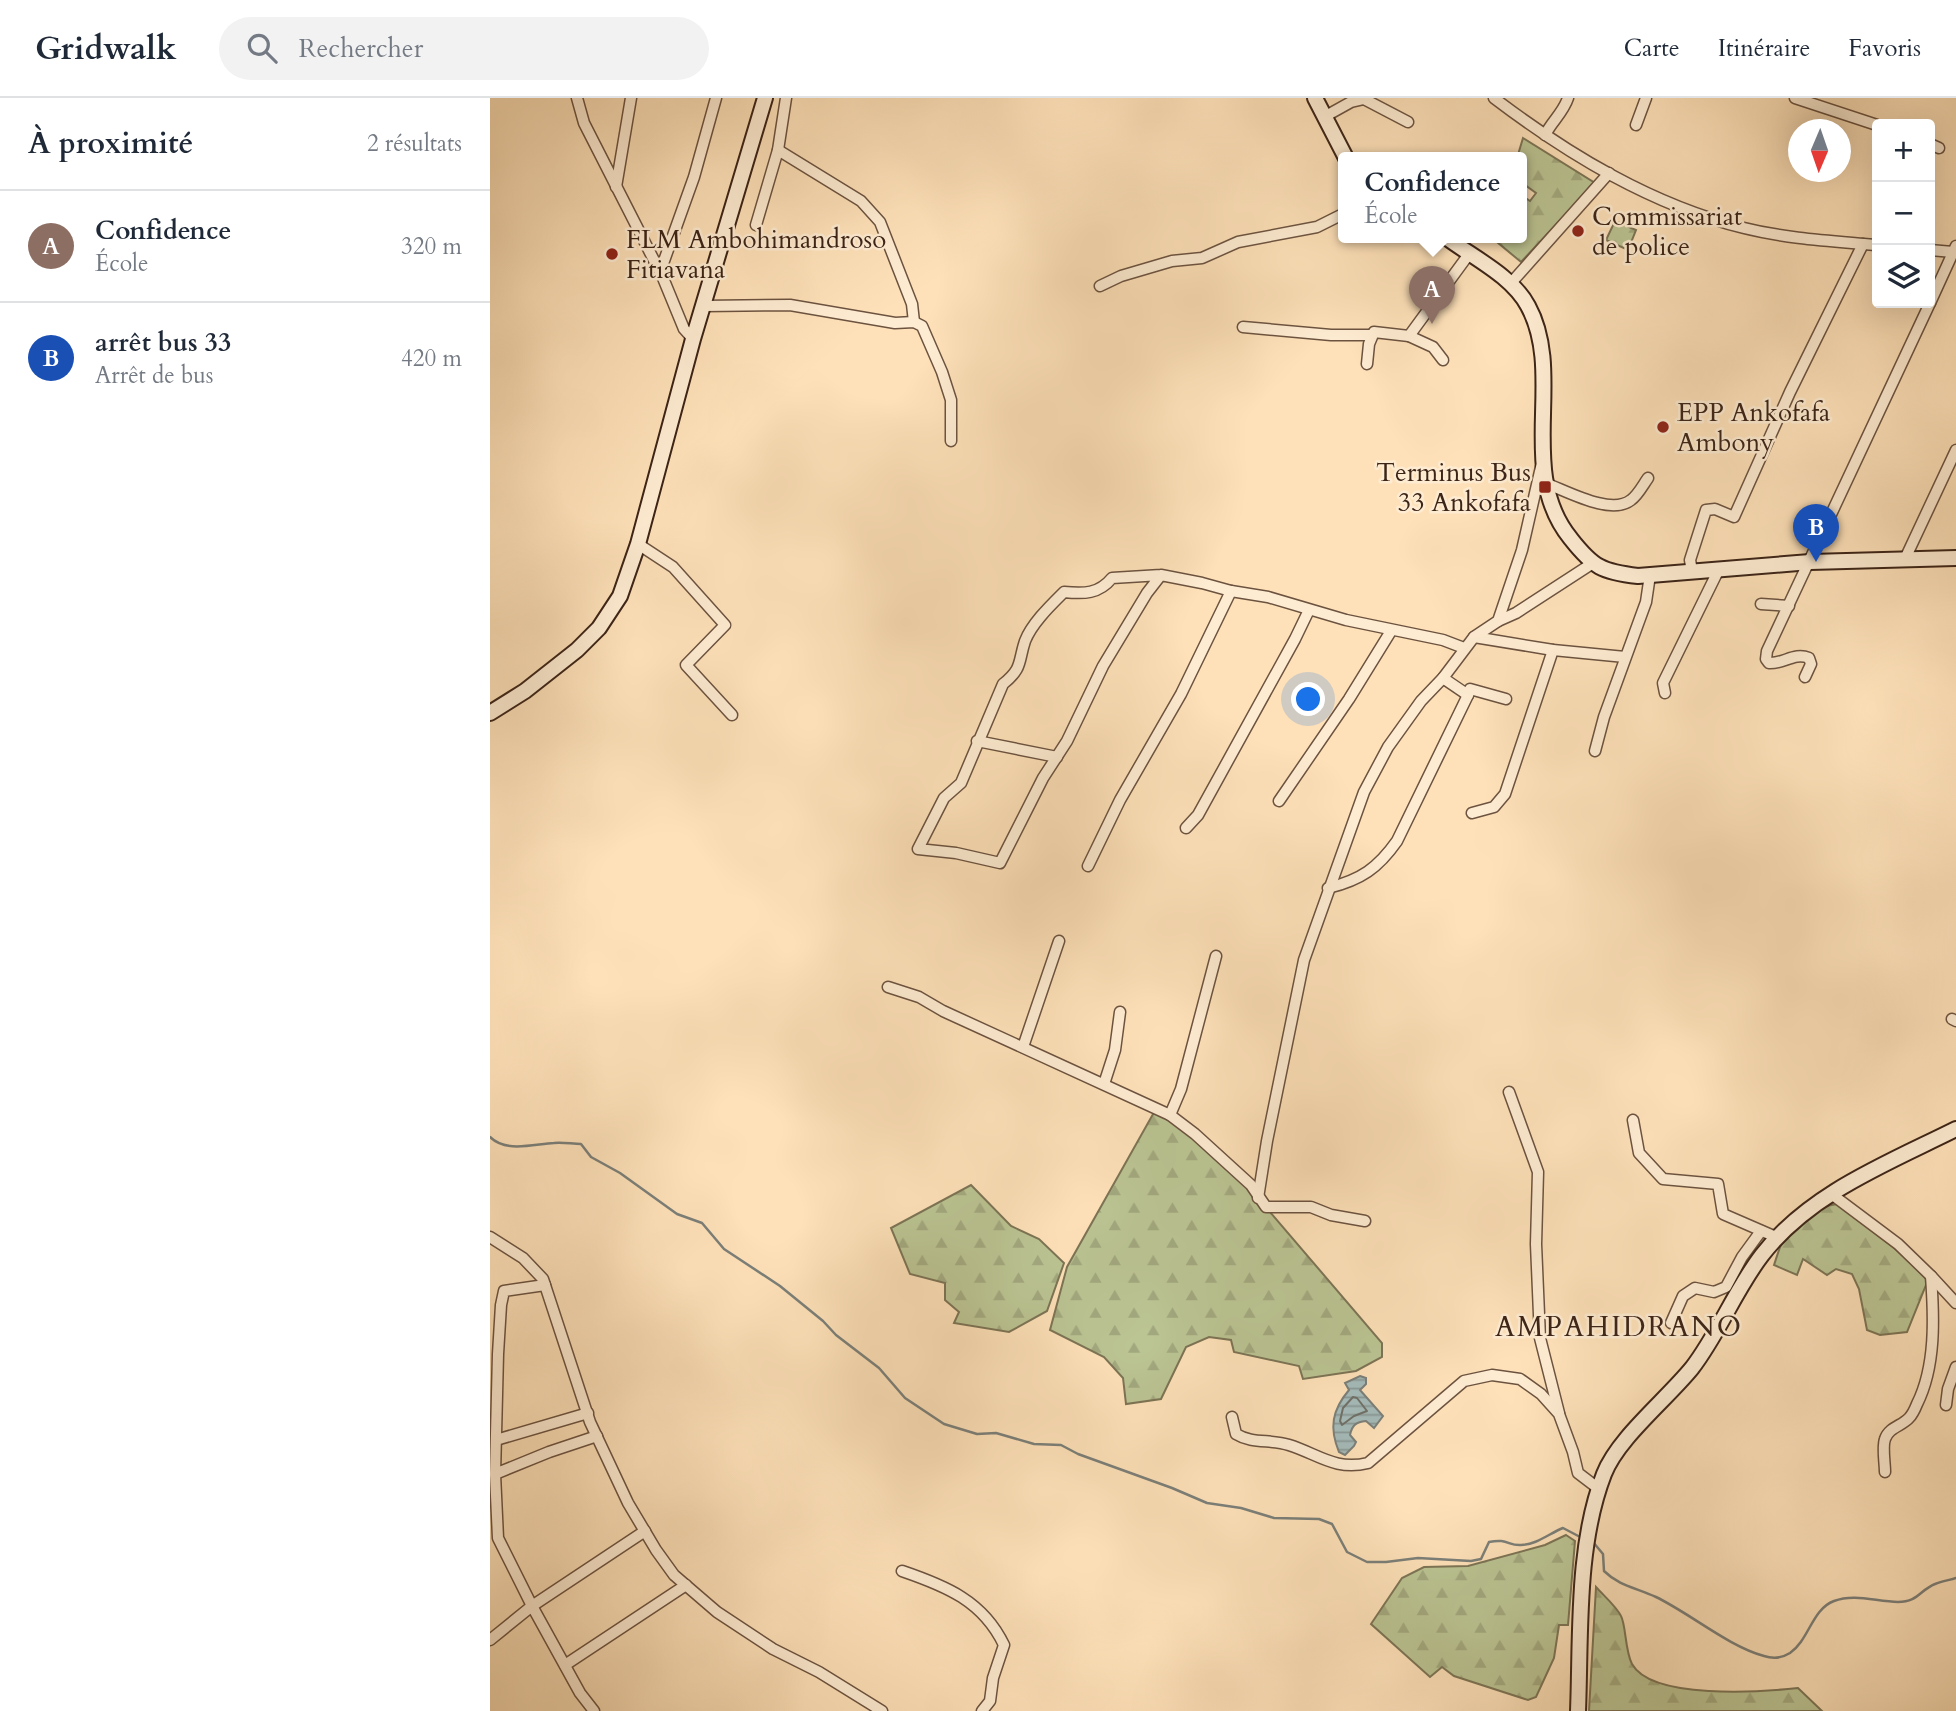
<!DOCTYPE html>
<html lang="fr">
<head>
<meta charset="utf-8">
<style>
	:root { --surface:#fff; --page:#f2f2f3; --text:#1f2937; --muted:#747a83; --line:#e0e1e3; --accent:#8f2418 }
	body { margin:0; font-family:Cardo,serif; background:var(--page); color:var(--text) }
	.controls { position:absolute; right:21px; top:21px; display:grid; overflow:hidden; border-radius:7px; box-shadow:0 7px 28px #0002 }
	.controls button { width:63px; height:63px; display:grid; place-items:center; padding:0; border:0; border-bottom:2px solid var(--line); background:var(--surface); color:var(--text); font:35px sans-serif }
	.compass { position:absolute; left:1298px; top:21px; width:63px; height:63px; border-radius:50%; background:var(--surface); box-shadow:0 7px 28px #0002; rotate:182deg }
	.you { position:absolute; left:819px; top:602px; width:24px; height:24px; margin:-18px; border:5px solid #fff; border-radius:50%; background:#1a73e8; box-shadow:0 0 0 10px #1a73e833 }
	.badge { display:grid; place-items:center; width:46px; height:46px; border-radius:50%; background:var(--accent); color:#fff; font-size:23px; font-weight:700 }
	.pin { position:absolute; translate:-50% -58px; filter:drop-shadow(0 2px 4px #0008) }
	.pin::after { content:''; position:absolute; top:37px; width:24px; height:21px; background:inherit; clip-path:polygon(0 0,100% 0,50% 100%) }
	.popup { position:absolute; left:848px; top:54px; width:189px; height:91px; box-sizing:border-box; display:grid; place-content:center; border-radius:7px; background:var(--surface); filter:drop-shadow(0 2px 5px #0005); font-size:23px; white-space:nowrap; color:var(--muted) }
	.popup b { font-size:26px; color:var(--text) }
	.popup::after { content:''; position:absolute; left:50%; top:100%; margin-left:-14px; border:14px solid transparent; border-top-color:var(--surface) }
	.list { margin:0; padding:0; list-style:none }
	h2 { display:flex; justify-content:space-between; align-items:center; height:91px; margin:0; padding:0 28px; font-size:30px }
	h2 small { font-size:23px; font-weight:400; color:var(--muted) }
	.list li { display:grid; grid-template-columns:46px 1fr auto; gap:21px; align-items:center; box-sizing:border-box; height:112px; padding:0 28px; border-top:2px solid var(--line) }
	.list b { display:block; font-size:26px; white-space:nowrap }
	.list p { margin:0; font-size:23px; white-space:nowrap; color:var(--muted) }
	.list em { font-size:23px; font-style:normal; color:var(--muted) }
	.icon { flex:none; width:38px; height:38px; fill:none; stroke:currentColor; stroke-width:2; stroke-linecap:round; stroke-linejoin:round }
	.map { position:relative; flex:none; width:1466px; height:1613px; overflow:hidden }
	header { display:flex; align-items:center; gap:42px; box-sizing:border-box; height:98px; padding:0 35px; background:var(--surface); border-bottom:2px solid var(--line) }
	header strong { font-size:33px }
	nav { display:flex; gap:38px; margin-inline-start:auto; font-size:24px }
	.search { width:490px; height:63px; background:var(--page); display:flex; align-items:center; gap:18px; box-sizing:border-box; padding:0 24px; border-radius:38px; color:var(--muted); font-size:26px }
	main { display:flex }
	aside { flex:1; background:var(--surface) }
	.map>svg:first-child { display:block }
	.forest { fill:url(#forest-firs); stroke:#7c7455; stroke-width:2 }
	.water { fill:url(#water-rules); stroke:#7b7f79; stroke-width:2 }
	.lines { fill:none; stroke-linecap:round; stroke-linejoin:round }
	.shore { stroke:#707068; stroke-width:2 }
	.stream { stroke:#7b7f79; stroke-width:2.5 }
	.street-casing { stroke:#6c5340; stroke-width:13 }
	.secondary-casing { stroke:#3c2417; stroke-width:18 }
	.street { stroke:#feecd2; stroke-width:10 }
	.secondary { stroke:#feecd2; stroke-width:14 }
	.poi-dot { fill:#8f2418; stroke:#feecd2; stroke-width:2.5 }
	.labels { text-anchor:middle; stroke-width:5; stroke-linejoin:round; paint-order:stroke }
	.poi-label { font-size:26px; fill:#3c2417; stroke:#feecd2; text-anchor:start }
	.neighbourhood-label { font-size:28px; letter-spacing:2px; fill:#3c2417; stroke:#feecd2 }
</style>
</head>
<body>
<header>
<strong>Gridwalk</strong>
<div class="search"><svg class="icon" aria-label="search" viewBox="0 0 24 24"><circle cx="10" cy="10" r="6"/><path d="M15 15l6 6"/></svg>Rechercher</div>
<nav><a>Carte</a><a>Itinéraire</a><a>Favoris</a></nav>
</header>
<main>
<aside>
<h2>À proximité<small>2 résultats</small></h2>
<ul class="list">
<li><span class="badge" style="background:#8d6e63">A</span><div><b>Confidence</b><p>École</p></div><em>320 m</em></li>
<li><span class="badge" style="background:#1a4fb4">B</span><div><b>arrêt bus 33</b><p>Arrêt de bus</p></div><em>420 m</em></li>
</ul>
</aside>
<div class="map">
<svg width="1466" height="1613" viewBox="0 0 1466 1613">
	<defs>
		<pattern id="forest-firs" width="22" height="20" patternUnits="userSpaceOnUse" patternTransform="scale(1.75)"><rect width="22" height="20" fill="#bbc493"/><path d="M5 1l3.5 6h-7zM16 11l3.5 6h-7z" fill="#a2a87e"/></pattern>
		<pattern id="water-rules" width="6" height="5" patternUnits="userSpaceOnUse" patternTransform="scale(1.75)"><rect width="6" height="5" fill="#a5bbba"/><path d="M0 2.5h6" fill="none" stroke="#889896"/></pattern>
	</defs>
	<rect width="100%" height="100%" fill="#fee1b9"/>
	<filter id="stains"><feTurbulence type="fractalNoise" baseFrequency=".00286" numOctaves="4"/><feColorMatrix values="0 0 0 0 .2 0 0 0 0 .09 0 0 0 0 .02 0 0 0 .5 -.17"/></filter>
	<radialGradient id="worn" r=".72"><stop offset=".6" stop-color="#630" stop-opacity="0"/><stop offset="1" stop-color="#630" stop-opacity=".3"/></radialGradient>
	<g class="forest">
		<path d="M1033,40L1105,85L1031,164L1007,144L1010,140H1031V97L1040,103L1046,95L1031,84V60H1027Z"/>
		<path d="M1125,123L1146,132L1138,152L1116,142Z"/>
		<path d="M667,1009L761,1087L768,1100L892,1245V1259L866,1273L813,1281L809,1268L744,1254L741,1242L719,1239L696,1249L671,1301L636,1306L633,1280L614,1259L560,1232L577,1169Z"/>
		<path d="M481,1087L521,1128L549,1141L574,1165L557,1213L519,1234L464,1225L469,1214L455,1202V1185L420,1176L401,1130Z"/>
		<path d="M1347,1106L1408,1153L1438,1182L1417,1234L1390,1237L1377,1232L1369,1191L1362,1176L1346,1171L1337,1177L1313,1161L1307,1177L1284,1167C1287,1158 1290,1148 1294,1139C1304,1122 1328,1109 1347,1106Z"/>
		<path d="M1076,1437L1085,1443L1078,1527H1069L1064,1560L1046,1599L1038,1602L964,1578L952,1569L940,1579L881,1526L912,1480L934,1469L978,1468L1055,1447Z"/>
		<path d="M1106,1489C1114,1498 1126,1508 1131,1518C1136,1527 1135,1553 1142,1566C1162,1602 1271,1594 1308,1590L1332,1613H1099Z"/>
	</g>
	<path class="water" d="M870,1278L876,1280V1286L870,1292L893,1318L884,1330L876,1323C866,1324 862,1327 860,1337L866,1344L864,1348L855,1357L849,1354C839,1330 842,1312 859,1292L855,1285Z"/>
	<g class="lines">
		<path class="shore" d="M863,1299L867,1300L877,1313L864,1318L852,1327L850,1323L853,1310Z"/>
		<g class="stream">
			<path d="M0,1039C16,1055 44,1046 64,1045C73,1044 82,1046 91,1046L101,1059L130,1075L187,1116L212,1125L234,1151L290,1188L333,1223L346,1237L389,1270L415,1300L454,1326L487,1336L506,1335L544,1346L571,1347L588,1356L682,1390L717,1405L751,1410L784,1420L829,1421L842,1426L857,1454L877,1464H896L928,1460L981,1463L991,1461L999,1444C1018,1440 1018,1448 1031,1447C1046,1447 1060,1435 1073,1430L1094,1441"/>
			<path d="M1103,1444L1113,1456L1114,1473C1129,1488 1147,1490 1166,1499C1201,1516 1238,1548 1274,1558C1283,1561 1292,1560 1300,1555C1319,1542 1322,1511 1344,1503C1365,1495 1387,1504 1408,1504C1428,1504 1430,1492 1445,1486C1452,1483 1460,1482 1466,1480"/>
		</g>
		<defs>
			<g id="street">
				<path d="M87,0L94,25L173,180L194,231L203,241"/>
				<path d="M1004,0C1079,57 1162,107 1254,130C1298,141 1343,143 1387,147"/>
				<path d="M1305,0L1387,27"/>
				<path d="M834,19L861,4L874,1L918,24"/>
				<path d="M1146,27L1156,0"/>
				<path d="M1055,37C1062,23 1073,15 1078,0"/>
				<path d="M1440,46L1449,50"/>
				<path d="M288,52L371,103L390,124L422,206L424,224"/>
				<path d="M126,89L141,0"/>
				<path d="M266,127L288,52L296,0"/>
				<path d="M1440,152L1463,154"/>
				<path d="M170,174L204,79L226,0"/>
				<path d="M1021,185L1119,75"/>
				<path d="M610,188L631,178L682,163L712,160L748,144L827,129L853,116"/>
				<path d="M1440,205L1466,148"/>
				<path d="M214,208L300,207L405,225L424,224L432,228L452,274L461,302V343"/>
				<path d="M753,229L841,237H881"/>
				<path d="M919,238L943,249L953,262"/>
				<path d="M877,266L879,246L884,234L919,238L979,156"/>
				<path d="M1055,385C1077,393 1121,418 1141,402C1148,397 1153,387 1158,380"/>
				<path d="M148,446L183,469L235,527L196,567L242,617"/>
				<path d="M1414,463L1466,352"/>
				<path d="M1202,473L1200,462L1216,412L1225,411L1244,419L1300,294L1373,146"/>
				<path d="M671,477L657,495L613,568L577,643L553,680L510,765L466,755L428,751L454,700L471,685L513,586C533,570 528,564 535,543C542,525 561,507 574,494C594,496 609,496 622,480L671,477L712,485L741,493L778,499L856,522L953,542L974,550"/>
				<path d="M1271,506L1299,508"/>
				<path d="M1008,523L1026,515L1103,465"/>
				<path d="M984,539L1063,552L1135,559"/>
				<path d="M1315,579L1321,566L1319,560C1304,554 1294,566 1279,565L1276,561L1277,553L1440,205"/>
				<path d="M953,580L978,597L980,591L1016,601"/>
				<path d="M1175,595L1173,585L1229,471"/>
				<path d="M487,643L567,659"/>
				<path d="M1105,653L1114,619L1156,504L1160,477"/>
				<path d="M789,703L859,601L901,533"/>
				<path d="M982,715L1004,709L1015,696L1063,552"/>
				<path d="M696,730L708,717L805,541L819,512"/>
				<path d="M598,768L630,702L691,596L741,493"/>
				<path d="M838,790C871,782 888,770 907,743L978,597"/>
				<path d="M398,889L429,899L453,913L680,1017L705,1036L761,1087L776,1109H821L841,1117L875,1123"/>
				<path d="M1462,921L1466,923"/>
				<path d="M533,949L569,843"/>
				<path d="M614,986L625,952L630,914"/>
				<path d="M1019,994L1048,1074L1046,1146L1050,1240L1069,1315"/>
				<path d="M680,1017L691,991L726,858"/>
				<path d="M1143,1022L1149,1055L1173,1081L1228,1086L1233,1116L1286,1139"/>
				<path d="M1340,1095L1408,1146L1441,1178L1466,1205"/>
				<path d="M768,1100L777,1043L814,862L874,694L898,649L931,603L953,580L984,539L1008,523L1032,452L1051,369"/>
				<path d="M0,1139L33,1160L53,1181L100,1324L138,1405L166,1452L184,1477L227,1514L283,1551L329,1574L392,1613"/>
				<path d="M55,1187L14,1193L11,1207L8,1256L5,1376L59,1354L107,1338"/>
				<path d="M1181,1225L1193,1198L1205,1190L1224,1194L1236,1189L1252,1159L1271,1133"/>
				<path d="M1456,1307L1458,1291L1466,1269"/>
				<path d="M742,1319L746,1336C762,1346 781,1341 799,1347C828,1356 845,1373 878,1365L974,1283L1002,1277L1030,1281L1051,1296L1069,1316L1083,1354L1088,1375L1109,1391"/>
				<path d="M6,1342L98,1315"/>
				<path d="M1395,1374C1395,1365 1392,1349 1395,1341C1399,1329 1412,1328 1419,1320C1422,1317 1425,1311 1427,1306C1446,1268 1444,1219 1441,1178"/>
				<path d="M5,1376L8,1440L42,1508L155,1433"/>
				<path d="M412,1473C456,1488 493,1503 514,1547L503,1580L500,1603L492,1613"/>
				<path d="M0,1542L42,1508L90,1595L104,1613"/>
				<path d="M75,1567L196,1487"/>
			</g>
			<g id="secondary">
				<path d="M825,0L856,60"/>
				<path d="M957,140C984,160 1022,178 1038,208C1076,277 1025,373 1081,441C1103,469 1112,474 1148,478L1320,464L1466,460"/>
				<path d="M0,615L35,593L87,552L109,530L130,498L148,446L203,241L275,0"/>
				<path d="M1088,1613C1091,1537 1086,1448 1114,1376C1128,1340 1176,1302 1202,1270C1229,1235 1245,1192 1272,1157C1320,1095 1398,1065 1466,1031"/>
			</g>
		</defs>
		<use href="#street" class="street-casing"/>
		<use href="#secondary" class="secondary-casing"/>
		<use href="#street" class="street"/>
		<use href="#secondary" class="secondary"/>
	</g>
	<g class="poi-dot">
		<circle cx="1088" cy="133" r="7"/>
		<circle cx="122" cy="156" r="7"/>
		<circle cx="1173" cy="329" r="7"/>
		<rect x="1048" y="382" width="14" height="14" rx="3.5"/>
	</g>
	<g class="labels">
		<g class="poi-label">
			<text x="1102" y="127">Commissariat<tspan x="1102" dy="30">de police</tspan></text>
			<text x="136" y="150">FLM Ambohimandroso<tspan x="136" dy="30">Fitiavana</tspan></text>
			<text x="1187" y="323">EPP Ankofafa<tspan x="1187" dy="30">Ambony</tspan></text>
			<text x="1041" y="383" text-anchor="end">Terminus Bus<tspan x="1041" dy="30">33 Ankofafa</tspan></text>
		</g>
		<g class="neighbourhood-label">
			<text x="1129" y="1238">AMPAHIDRANO</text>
		</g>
	</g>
	<rect width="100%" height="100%" filter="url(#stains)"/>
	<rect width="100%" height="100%" fill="url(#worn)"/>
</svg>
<div class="controls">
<button>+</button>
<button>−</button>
<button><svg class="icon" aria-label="layers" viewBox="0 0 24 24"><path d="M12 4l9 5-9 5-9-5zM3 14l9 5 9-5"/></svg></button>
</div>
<svg class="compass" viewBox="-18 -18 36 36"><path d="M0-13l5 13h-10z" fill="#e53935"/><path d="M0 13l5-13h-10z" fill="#747a83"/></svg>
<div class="you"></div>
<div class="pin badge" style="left:942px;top:226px;background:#8d6e63">A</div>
<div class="popup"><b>Confidence</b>École</div>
<div class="pin badge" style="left:1326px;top:464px;background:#1a4fb4">B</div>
</div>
</main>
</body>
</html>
